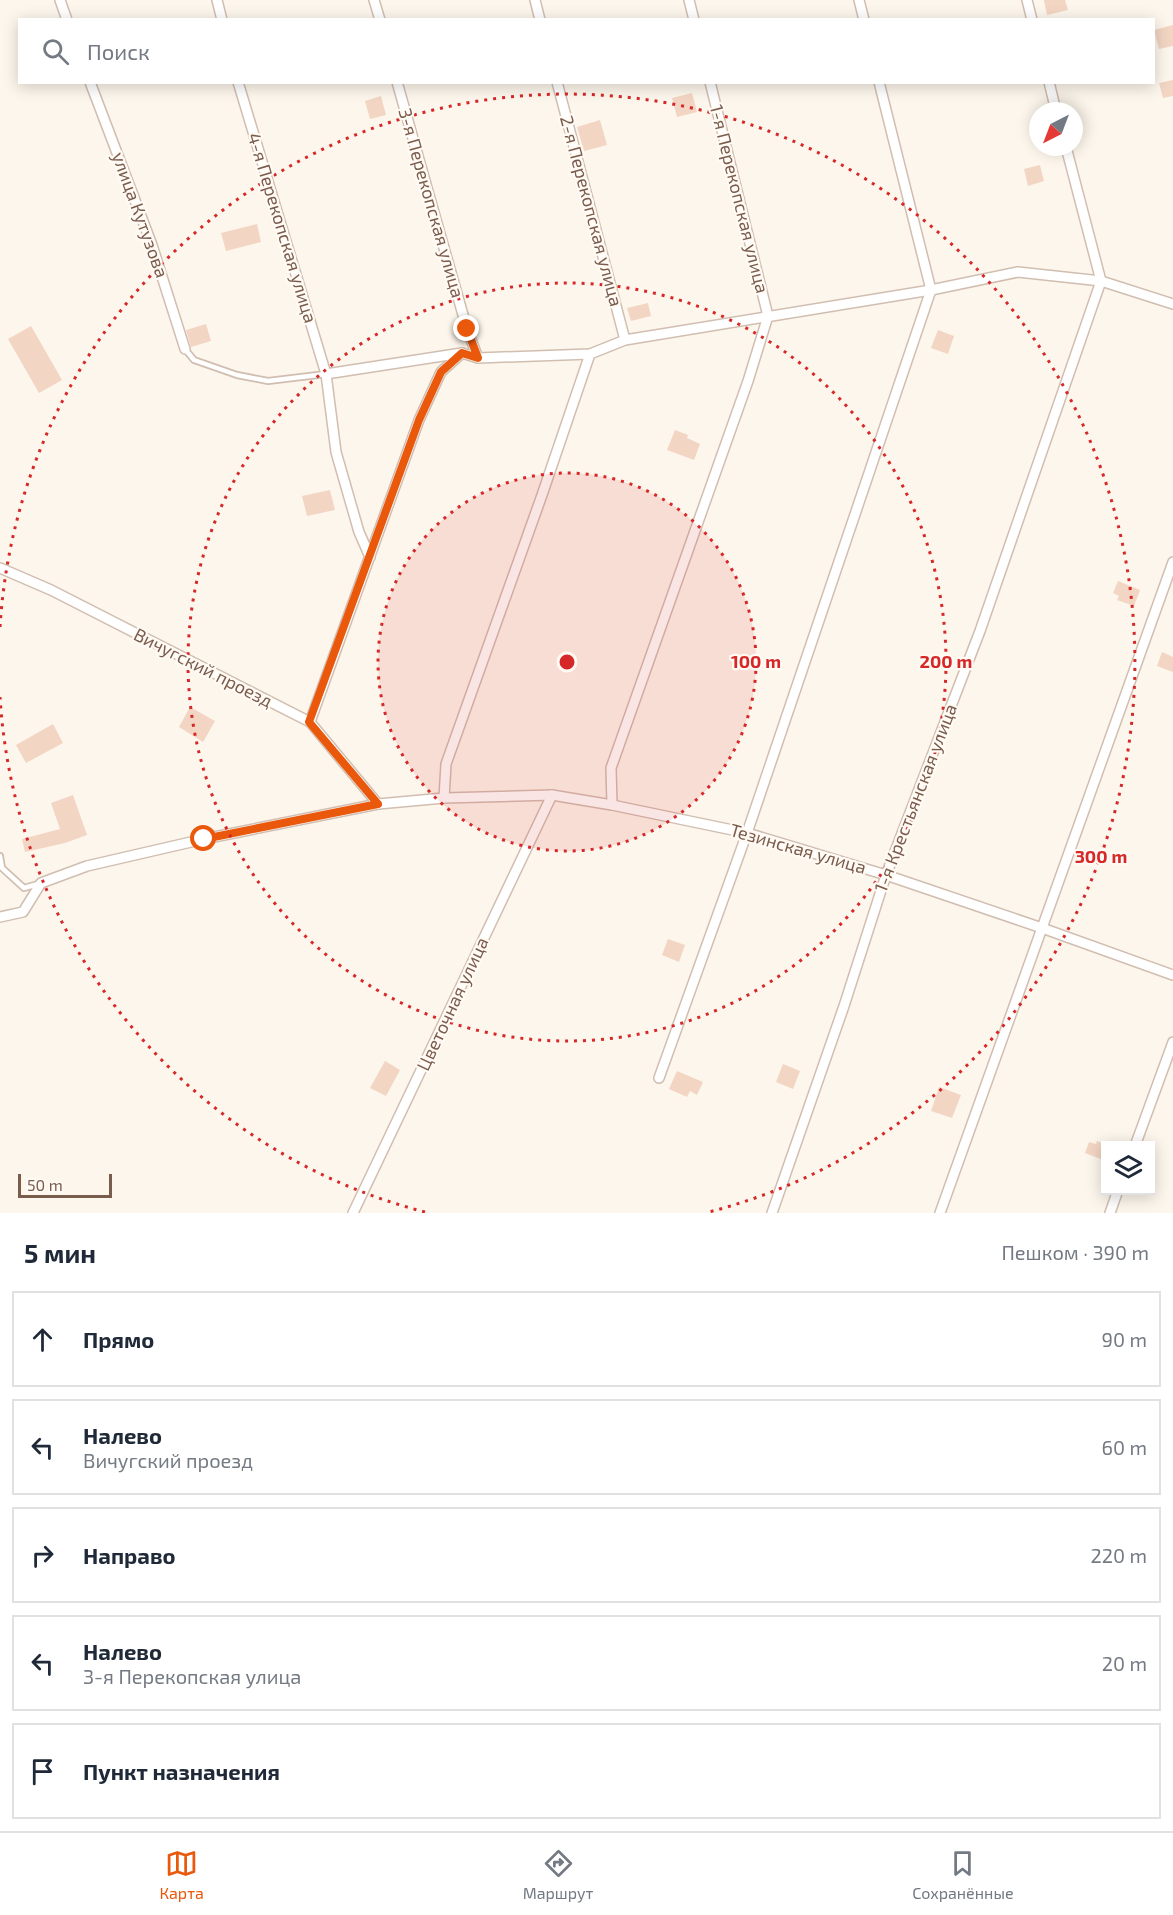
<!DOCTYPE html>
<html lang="ru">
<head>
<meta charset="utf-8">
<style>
	:root { --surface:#fff; --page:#f2f2f3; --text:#1f2937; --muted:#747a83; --line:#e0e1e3; --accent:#ea580c }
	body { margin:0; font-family:"Exo 2",sans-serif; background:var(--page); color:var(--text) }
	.controls { position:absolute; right:18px; bottom:18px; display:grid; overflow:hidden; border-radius:0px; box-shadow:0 3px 15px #0003 }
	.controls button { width:54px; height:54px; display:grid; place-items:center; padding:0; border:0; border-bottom:2px solid var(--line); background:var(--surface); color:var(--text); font:30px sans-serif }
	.compass { position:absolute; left:1029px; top:102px; width:54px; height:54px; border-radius:50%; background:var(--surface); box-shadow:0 3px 15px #0003; rotate:222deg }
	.scale { position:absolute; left:18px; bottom:15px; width:94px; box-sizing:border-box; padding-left:6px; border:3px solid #7a5c4d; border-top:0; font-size:16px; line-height:21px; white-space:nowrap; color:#7a5c4d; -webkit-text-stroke:4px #fffaf3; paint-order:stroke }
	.stop { position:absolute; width:18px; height:18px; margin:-14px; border:4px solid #ea580c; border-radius:50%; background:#fff }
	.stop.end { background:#ea580c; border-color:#fff; box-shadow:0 2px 6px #0008 }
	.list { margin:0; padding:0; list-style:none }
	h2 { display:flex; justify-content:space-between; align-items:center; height:78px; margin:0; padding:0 24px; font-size:26px }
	h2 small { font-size:20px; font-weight:400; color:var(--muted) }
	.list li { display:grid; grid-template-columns:39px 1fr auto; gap:18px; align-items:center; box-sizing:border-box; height:96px; margin:0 12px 12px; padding:0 12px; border:2px solid var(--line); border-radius:0px }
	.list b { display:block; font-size:22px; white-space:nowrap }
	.list p { margin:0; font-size:20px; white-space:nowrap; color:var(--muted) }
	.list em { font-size:20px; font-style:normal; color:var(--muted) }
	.icon { flex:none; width:33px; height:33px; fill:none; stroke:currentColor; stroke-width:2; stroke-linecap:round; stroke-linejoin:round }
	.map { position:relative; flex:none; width:1173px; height:1213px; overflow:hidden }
	.search { position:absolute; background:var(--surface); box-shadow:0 3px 15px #0003; left:18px; right:18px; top:18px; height:66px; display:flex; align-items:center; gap:15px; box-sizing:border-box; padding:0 21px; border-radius:0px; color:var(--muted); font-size:22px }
	.sheet { height:618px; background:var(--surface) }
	nav { display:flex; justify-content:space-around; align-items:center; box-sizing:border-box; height:84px; border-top:2px solid var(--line); background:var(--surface); font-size:16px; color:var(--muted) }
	nav a { display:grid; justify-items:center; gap:3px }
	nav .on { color:var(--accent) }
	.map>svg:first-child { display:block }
	.building { fill:#f3d5c3 }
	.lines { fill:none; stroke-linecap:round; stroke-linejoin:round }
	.service-casing { stroke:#d1beb0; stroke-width:8 }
	.minor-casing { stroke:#d1beb0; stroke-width:12 }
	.service { stroke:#fff; stroke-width:4.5 }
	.minor { stroke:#fff; stroke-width:9 }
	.route { stroke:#ea580c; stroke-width:8 }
	.ring { fill:none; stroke:#d62828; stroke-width:3; stroke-dasharray:3 6 }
	.labels { text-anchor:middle; stroke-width:4.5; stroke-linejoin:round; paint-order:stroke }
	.street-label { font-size:18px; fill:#7a5c4d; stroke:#fffaf3 }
	.centre { fill:#d62828; stroke:#fffaf3; stroke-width:3 }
	.ring-label { font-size:18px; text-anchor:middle; font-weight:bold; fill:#d62828; stroke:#fffaf3; stroke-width:4.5; stroke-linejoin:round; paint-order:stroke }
</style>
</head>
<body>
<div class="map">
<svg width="1173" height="1213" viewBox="0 0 1173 1213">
	<rect width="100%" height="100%" fill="#fdf6ec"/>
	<g class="building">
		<path d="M1044,0H1065L1068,10L1047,15Z"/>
		<path d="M1173,25V46L1159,49L1154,30Z"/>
		<path d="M1173,80V96L1163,98L1159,83Z"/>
		<path d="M692,93L697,112L677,117L672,98Z"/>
		<path d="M381,96L386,115L370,119L365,101Z"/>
		<path d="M600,120L607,145L584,151L577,127Z"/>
		<path d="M1040,165L1044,181L1028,186L1024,169Z"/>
		<path d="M257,224L261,242L226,251L221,233Z"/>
		<path d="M648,303L651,316L631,321L627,308Z"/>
		<path d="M206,324L211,341L191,347L186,330Z"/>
		<path d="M31,326L62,380L39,393L8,339Z"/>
		<path d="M938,330L954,336L948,354L931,348Z"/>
		<path d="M675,430L688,435L687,438L700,444L694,460L667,450Z"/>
		<path d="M330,490L335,510L307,516L302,496Z"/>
		<path d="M1118,581L1140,590L1134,606L1117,600L1119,596L1113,593Z"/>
		<path d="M1162,652L1173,657V672L1157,666Z"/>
		<path d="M190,707L215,721L203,742L179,727Z"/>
		<path d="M53,724L63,743L26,763L16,745Z"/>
		<path d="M73,795L87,835L65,843L25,852L22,839L60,829L51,803Z"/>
		<path d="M668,939L685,945L679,962L662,955Z"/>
		<path d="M385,1061L400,1070L386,1096L370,1088Z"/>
		<path d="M783,1064L800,1071L793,1089L776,1082Z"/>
		<path d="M677,1071L703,1082L697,1095L690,1091L687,1097L669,1089Z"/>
		<path d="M939,1087L961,1095L952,1118L931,1111Z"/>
		<path d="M1097,1141L1106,1144V1161L1085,1153L1089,1142L1096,1144Z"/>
	</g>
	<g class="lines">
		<defs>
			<g id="service">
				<path d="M185,349L194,360L237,375L268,381L326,374"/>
				<path d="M0,856L2,868L24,888L38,884"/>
			</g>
			<g id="minor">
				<path d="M60,0L67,20"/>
				<path d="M217,0L222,20"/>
				<path d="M374,0L380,20"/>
				<path d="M535,0L540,20"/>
				<path d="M689,0L694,20"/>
				<path d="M859,0L864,20"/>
				<path d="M1027,0L1032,20"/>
				<path d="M90,82L152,245L185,349"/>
				<path d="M238,82L326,374L336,452L359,532L370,557"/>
				<path d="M397,82L467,329L478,358"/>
				<path d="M557,82L625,340"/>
				<path d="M1049,82L1056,111"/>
				<path d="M326,374L462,353L478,358L590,354L625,340L931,290L1018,272L1101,281L1173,304"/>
				<path d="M0,568L51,590L310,722L378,804"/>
				<path d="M310,722L419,420L441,372L462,353"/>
				<path d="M444,798L446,764L542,495L590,354"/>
				<path d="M612,805L611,768L748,381L768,316L710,82"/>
				<path d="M0,917L23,912L41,883L87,866L204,839L378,804L444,798L552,795L612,805L747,833L886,875L1042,928L1173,975"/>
				<path d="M659,1078L747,833L931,290L879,82"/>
				<path d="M1135,1146L1173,1042"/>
				<path d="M353,1213L552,795"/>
				<path d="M772,1213L844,1006L886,875L980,631L1101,281L1066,147"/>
				<path d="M940,1213L1173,562"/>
				<path d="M1110,1213L1118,1190"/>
			</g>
		</defs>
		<use href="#service" class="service-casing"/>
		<use href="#minor" class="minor-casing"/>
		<use href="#service" class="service"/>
		<use href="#minor" class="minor"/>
	</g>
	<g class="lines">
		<path class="route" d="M204,839L378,804L309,722L419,420L441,372L462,353L478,358L467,329"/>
	</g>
	<circle cx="567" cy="662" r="189" fill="#d62828" fill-opacity=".12"/>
	<g class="ring">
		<circle cx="567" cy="662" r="189"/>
		<circle cx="567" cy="662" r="379"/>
		<path d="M425 1212A568 568 0 0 1 0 697M0 627A568 568 0 1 1 709 1212"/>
	</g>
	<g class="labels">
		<g class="street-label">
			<text transform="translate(739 199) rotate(76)" y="6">1-я Перекопская улица</text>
			<text transform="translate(431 203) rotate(74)" y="6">3-я Перекопская улица</text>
			<text transform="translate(591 211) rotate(75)" y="6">2-я Перекопская улица</text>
			<text transform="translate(140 215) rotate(70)" y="6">улица Кутузова</text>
			<text transform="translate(282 228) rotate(73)" y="6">4-я Перекопская улица</text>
			<text transform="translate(203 668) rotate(27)" y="6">Вичугский проезд</text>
			<text transform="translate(916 798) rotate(-69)" y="6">1-я Крестьянская улица</text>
			<text transform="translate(798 849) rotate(16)" y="6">Тезинская улица</text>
			<text transform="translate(453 1004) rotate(-65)" y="6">Цветочная улица</text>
		</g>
	</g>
	<circle cx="567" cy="662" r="9" class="centre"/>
	<g class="ring-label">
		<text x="756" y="668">100 m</text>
		<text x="946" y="668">200 m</text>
		<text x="1101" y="863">300 m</text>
	</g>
</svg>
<div class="controls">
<button><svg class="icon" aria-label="layers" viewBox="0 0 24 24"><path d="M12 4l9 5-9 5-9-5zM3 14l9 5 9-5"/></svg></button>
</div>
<svg class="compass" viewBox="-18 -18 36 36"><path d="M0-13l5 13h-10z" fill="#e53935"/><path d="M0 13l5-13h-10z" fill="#747a83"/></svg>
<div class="scale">50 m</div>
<div class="stop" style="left:204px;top:839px"></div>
<div class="stop end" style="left:467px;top:329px"></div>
<div class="search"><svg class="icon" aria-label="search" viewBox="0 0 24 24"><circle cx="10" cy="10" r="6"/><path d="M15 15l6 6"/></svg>Поиск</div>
</div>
<section class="sheet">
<h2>5 мин<small>Пешком · 390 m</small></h2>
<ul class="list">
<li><svg class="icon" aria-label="ahead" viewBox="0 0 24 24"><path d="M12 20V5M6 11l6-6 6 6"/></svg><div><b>Прямо</b></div><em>90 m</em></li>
<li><svg class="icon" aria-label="left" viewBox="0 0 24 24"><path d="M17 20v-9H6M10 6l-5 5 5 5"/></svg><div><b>Налево</b><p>Вичугский проезд</p></div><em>60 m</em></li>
<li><svg class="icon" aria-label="right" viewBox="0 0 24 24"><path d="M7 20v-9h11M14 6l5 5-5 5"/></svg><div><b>Направо</b></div><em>220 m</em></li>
<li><svg class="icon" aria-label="left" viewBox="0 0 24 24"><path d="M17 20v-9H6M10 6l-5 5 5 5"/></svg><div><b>Налево</b><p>3-я Перекопская улица</p></div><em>20 m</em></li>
<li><svg class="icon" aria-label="arrive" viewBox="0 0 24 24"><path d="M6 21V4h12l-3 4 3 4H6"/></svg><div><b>Пункт назначения</b></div></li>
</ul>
</section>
<nav>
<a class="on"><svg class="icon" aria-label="map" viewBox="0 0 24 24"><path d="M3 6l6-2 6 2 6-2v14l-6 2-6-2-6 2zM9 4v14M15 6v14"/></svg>Карта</a>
<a><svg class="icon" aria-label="directions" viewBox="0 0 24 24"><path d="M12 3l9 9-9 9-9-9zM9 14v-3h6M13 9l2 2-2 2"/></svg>Маршрут</a>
<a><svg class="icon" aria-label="saved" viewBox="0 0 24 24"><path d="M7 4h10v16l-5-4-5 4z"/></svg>Сохранённые</a>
</nav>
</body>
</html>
